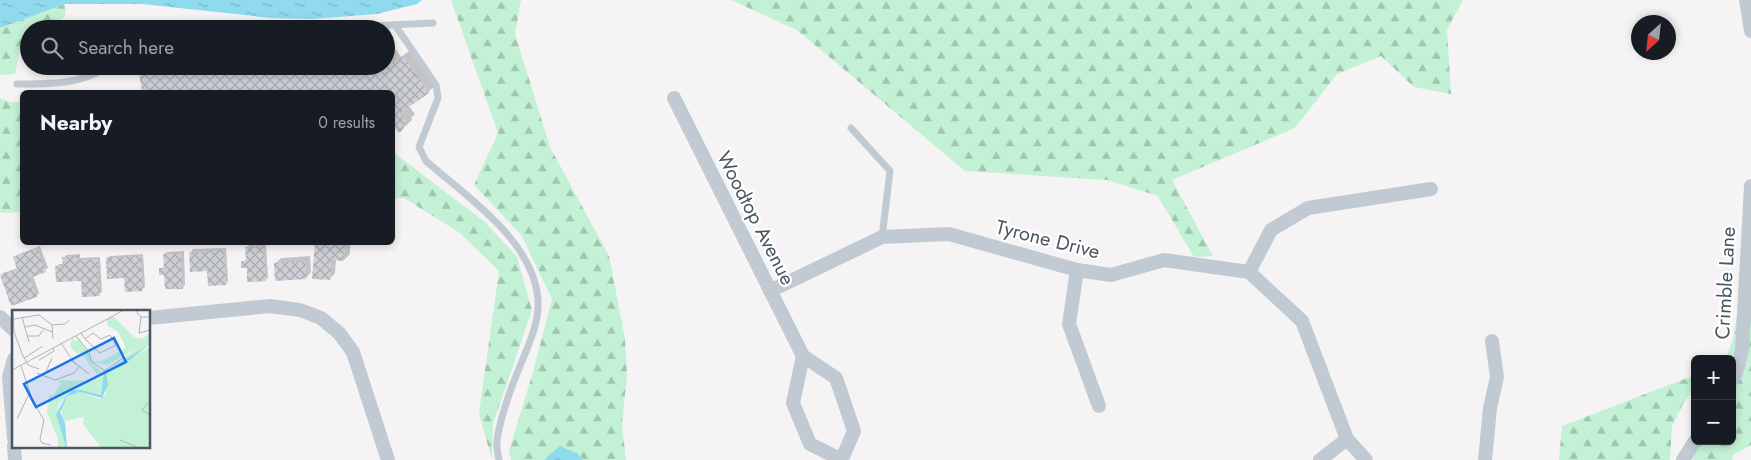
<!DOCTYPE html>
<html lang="en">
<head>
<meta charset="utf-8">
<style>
	:root { --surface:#171b24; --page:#242831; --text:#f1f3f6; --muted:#9ea1a6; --line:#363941 }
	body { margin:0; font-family:Jost,sans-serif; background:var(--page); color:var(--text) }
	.controls { position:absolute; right:15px; bottom:15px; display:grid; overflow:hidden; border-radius:8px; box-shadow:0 2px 8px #0003 }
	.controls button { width:45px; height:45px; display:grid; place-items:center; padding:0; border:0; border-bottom:1px solid var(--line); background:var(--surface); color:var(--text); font:25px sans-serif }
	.compass { position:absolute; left:1631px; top:15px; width:45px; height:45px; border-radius:50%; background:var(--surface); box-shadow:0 2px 8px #0003; rotate:207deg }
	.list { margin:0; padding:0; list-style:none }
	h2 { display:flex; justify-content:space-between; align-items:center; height:65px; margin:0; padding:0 20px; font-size:21px }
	h2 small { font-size:16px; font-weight:400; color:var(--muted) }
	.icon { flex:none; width:28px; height:28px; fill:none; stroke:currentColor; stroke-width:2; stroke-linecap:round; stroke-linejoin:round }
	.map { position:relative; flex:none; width:1751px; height:460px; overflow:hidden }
	.search { position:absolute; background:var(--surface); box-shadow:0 2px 8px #0003; left:20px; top:20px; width:375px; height:55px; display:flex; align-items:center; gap:12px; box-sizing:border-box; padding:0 18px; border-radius:28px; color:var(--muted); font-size:19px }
	.panel { position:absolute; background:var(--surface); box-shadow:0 2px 8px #0003; left:20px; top:90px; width:375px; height:155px; border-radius:8px }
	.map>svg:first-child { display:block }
	.forest { fill:url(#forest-firs) }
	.water { fill:url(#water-ripples) }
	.shadow { fill:#0003 }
	.building { fill:url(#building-cross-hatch) }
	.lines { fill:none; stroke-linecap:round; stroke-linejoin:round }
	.service { stroke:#c1cad2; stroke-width:7 }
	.minor { stroke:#c1cad2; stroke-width:14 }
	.labels { text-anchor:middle; stroke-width:4.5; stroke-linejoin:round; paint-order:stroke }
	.street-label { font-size:20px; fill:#4a5661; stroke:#fff }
	.inset-road { fill:none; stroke:#b1b4b9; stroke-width:1 }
	.view { fill:#1a73e8; fill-opacity:0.15; stroke:#1a73e8; stroke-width:2.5 }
	.inset-edge { fill:none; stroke:#4a5661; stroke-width:2.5 }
</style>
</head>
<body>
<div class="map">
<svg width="1751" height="460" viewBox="0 0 1751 460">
	<defs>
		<pattern id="forest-firs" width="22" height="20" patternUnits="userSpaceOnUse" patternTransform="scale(1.25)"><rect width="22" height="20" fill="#c3f1d5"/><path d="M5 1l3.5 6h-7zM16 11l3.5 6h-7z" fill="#a0c6b0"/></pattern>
		<pattern id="water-ripples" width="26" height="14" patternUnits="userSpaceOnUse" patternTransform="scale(1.25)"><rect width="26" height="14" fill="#90daee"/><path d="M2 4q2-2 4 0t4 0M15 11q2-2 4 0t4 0" fill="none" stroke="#78b4c4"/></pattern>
		<pattern id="building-cross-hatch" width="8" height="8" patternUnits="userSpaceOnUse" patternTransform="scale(1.25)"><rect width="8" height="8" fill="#cdcfd5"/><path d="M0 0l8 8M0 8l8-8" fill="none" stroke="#a8abb0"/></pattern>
	</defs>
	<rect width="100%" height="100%" fill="#f5f3f3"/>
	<g class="forest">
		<path d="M451,0H521L515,34L550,147L609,256L625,339L627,375L622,425L626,460H583L578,454L547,457L545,460H511L509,451L533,372L552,299L522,236L474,185L498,133Z"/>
		<path d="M731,0H1463L1447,30L1451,94L1414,87L1381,56L1337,74L1295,128L1172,180L1213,256L1194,257L1158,196L1107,180L965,171L797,30Z"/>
		<path d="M65,4V17L47,29H29V40L21,45L15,74L0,75V28Z"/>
		<path d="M0,98L11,102H22V212L0,213Z"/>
		<path d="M392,149L398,156L485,222L517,257L532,310L493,424L492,460L479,413L499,271L460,233L404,198H393Z"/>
		<path d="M1751,268V445L1733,455L1732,460H1693L1695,440L1732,441V359H1726L1733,339L1744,274Z"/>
		<path d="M1695,375V387L1683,404L1672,426L1670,460H1559L1562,426Z"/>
	</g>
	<g class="water">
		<path d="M0,0H422L417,4L377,14L310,19L271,18L142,4H65L0,28Z"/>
		<path d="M560,446L578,454L583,460H545L547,457Z"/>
	</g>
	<g class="shadow">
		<path d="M389,27L391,42L401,57L412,49L437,84L428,92L409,106L415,114L411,118L412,120L399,132L392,92H280L279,90L274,92H144L141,73L148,66H386V29H380Z"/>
		<path d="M317,242H350V254L344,260H336L335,273L330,279L316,244Z"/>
		<path d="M266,244L268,278L265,280L242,262L247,259V247L249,245Z"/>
		<path d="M40,246L48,268L33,276L39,293L36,296L1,276L3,273L18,268L14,257L17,255Z"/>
		<path d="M226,248L228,281L226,284L208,270L191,252L193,249Z"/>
		<path d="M184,251L185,285L183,287L160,269L165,266L164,255L167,252Z"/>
		<path d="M80,254V258L100,257L102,292L99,294L82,279L57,267L59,264H64V258L66,255Z"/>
		<path d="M143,254L145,287L142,289L125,276L107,258L110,256Z"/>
		<path d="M310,256L311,272L306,278L275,264L281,258Z"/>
	</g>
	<g class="building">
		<path d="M386,56L392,64L403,56L429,93L400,113L407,123L402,126L404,129L399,133L392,125V92H142L139,73L155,71L154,66H171L172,69L191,66H386Z"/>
		<path d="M315,243L345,245L344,261L331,260L330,280L312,279Z"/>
		<path d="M264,246L266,281L247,282V268H241V261H246L245,247Z"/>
		<path d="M37,248L46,272L30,278L37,297L11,306L0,275L17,269L13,257Z"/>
		<path d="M224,250L226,285L208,286L207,271L190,272L189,252Z"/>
		<path d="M181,253L183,289H165L164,275H159V268H164L163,254Z"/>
		<path d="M78,256V260L98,259L100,296L82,297L81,281L56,282L55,266H63L62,257Z"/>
		<path d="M141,256L143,291L125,292L124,278L107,279L106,258Z"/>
		<path d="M305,261L306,279L275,281L274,263Z"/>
	</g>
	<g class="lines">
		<g class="service">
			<path d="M395,25L436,85L438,98L419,147L426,161C467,197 533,240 538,299C540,325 525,352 516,376C509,393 499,423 497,441C496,447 498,454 499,460"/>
			<path d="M337,29L348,27L433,23"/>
			<path d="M17,84C51,84 80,85 109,66"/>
			<path d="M851,128L890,171L882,237"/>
		</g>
		<g class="minor">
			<path d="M1746,0L1751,31"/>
			<path d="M674,98L803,356L836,378L854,431L842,459"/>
			<path d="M1077,270L1069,324L1099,406"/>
			<path d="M1249,272L1271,230L1308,208L1431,189"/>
			<path d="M770,291L882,237L949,234L1077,270L1111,275L1164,260L1249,272L1302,321L1347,439L1366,460"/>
			<path d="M0,317L14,330"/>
			<path d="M149,318L270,306L300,310L321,318L339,333L353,352L388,460"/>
			<path d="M803,356L793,403L810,444L842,460"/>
			<path d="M14,359L9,377L14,439"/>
			<path d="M1732,380L1737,370L1742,350L1751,186"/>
			<path d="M14,446L15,460"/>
			<path d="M1320,460L1347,439"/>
			<path d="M1485,460L1490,408L1497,377L1492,341"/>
			<path d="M1683,460L1695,441"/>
		</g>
	</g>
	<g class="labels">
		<g class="street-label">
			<text transform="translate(756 218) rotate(63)" y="7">Woodtop Avenue</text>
			<text transform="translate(1048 239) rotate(14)" y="7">Tyrone Drive</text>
			<text transform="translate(1725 283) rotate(-87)" y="7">Crimble Lane</text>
		</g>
	</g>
	<g transform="translate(12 310)">
		<rect width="138" height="138" fill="#f5f3f3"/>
		<path d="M101,6L122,27L130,29L137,24V35L110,53L111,48L131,35L95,55L80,52L78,43L81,51L88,52L114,38L106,22L96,16L94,10ZM60,27L63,32L66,29L76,42L78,51L91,64L92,77L87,86L72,81L54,86L46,96L44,104L54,137H46V129L35,103L37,85H41L49,73L45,70L78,71L87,67L69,43L65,44L58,36Z" fill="#c3f1d5"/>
		<path d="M80,105L125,126L123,137H89L71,114L72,107Z" fill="#c3f1d5"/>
		<path d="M137,38V137H126L122,135L125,126L81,105L52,111L49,98L59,83L68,82L88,89L94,84V62Z" fill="#c3f1d5"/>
		<path d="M137,35L110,56L94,62L96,75L90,88L68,82L56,86L48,102L53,113L55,137H54L44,104L54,86L61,80H69L89,85L92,62Z" fill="#90daee"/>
		<path class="inset-road" d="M1,0L2,22L11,46L16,55L27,59M123,0L129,7H138M10,7L17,32M129,7L127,23L138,20M2,9L27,5L40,15L41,29M40,15L53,14L57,10M12,17L23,15L40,22M69,23L74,30L88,43L104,35L98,25L89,29L81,23L73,29M15,26H27L31,20M64,26L77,42L79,51L93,61M49,33L63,54M12,48L31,36M27,50L42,41L41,38M59,50L77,64M9,56L21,92L32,110L28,129L30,133L39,135M0,60L112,0M91,62L111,48M25,63L43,70L62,63L67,57M33,64L40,48M136,93L130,100L138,105M5,109L17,84M108,130L125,137"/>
		<path class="view" d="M102,28L114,52L24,97L12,74Z"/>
		<rect width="138" height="138" class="inset-edge"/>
	</g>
</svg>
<div class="controls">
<button>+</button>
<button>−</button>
</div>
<svg class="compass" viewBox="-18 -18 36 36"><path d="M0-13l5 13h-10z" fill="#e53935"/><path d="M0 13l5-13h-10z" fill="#9ea1a6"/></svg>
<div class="search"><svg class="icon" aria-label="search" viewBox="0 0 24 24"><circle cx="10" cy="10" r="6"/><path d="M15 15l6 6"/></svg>Search here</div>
<section class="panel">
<h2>Nearby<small>0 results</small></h2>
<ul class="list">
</ul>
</section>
</div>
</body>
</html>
